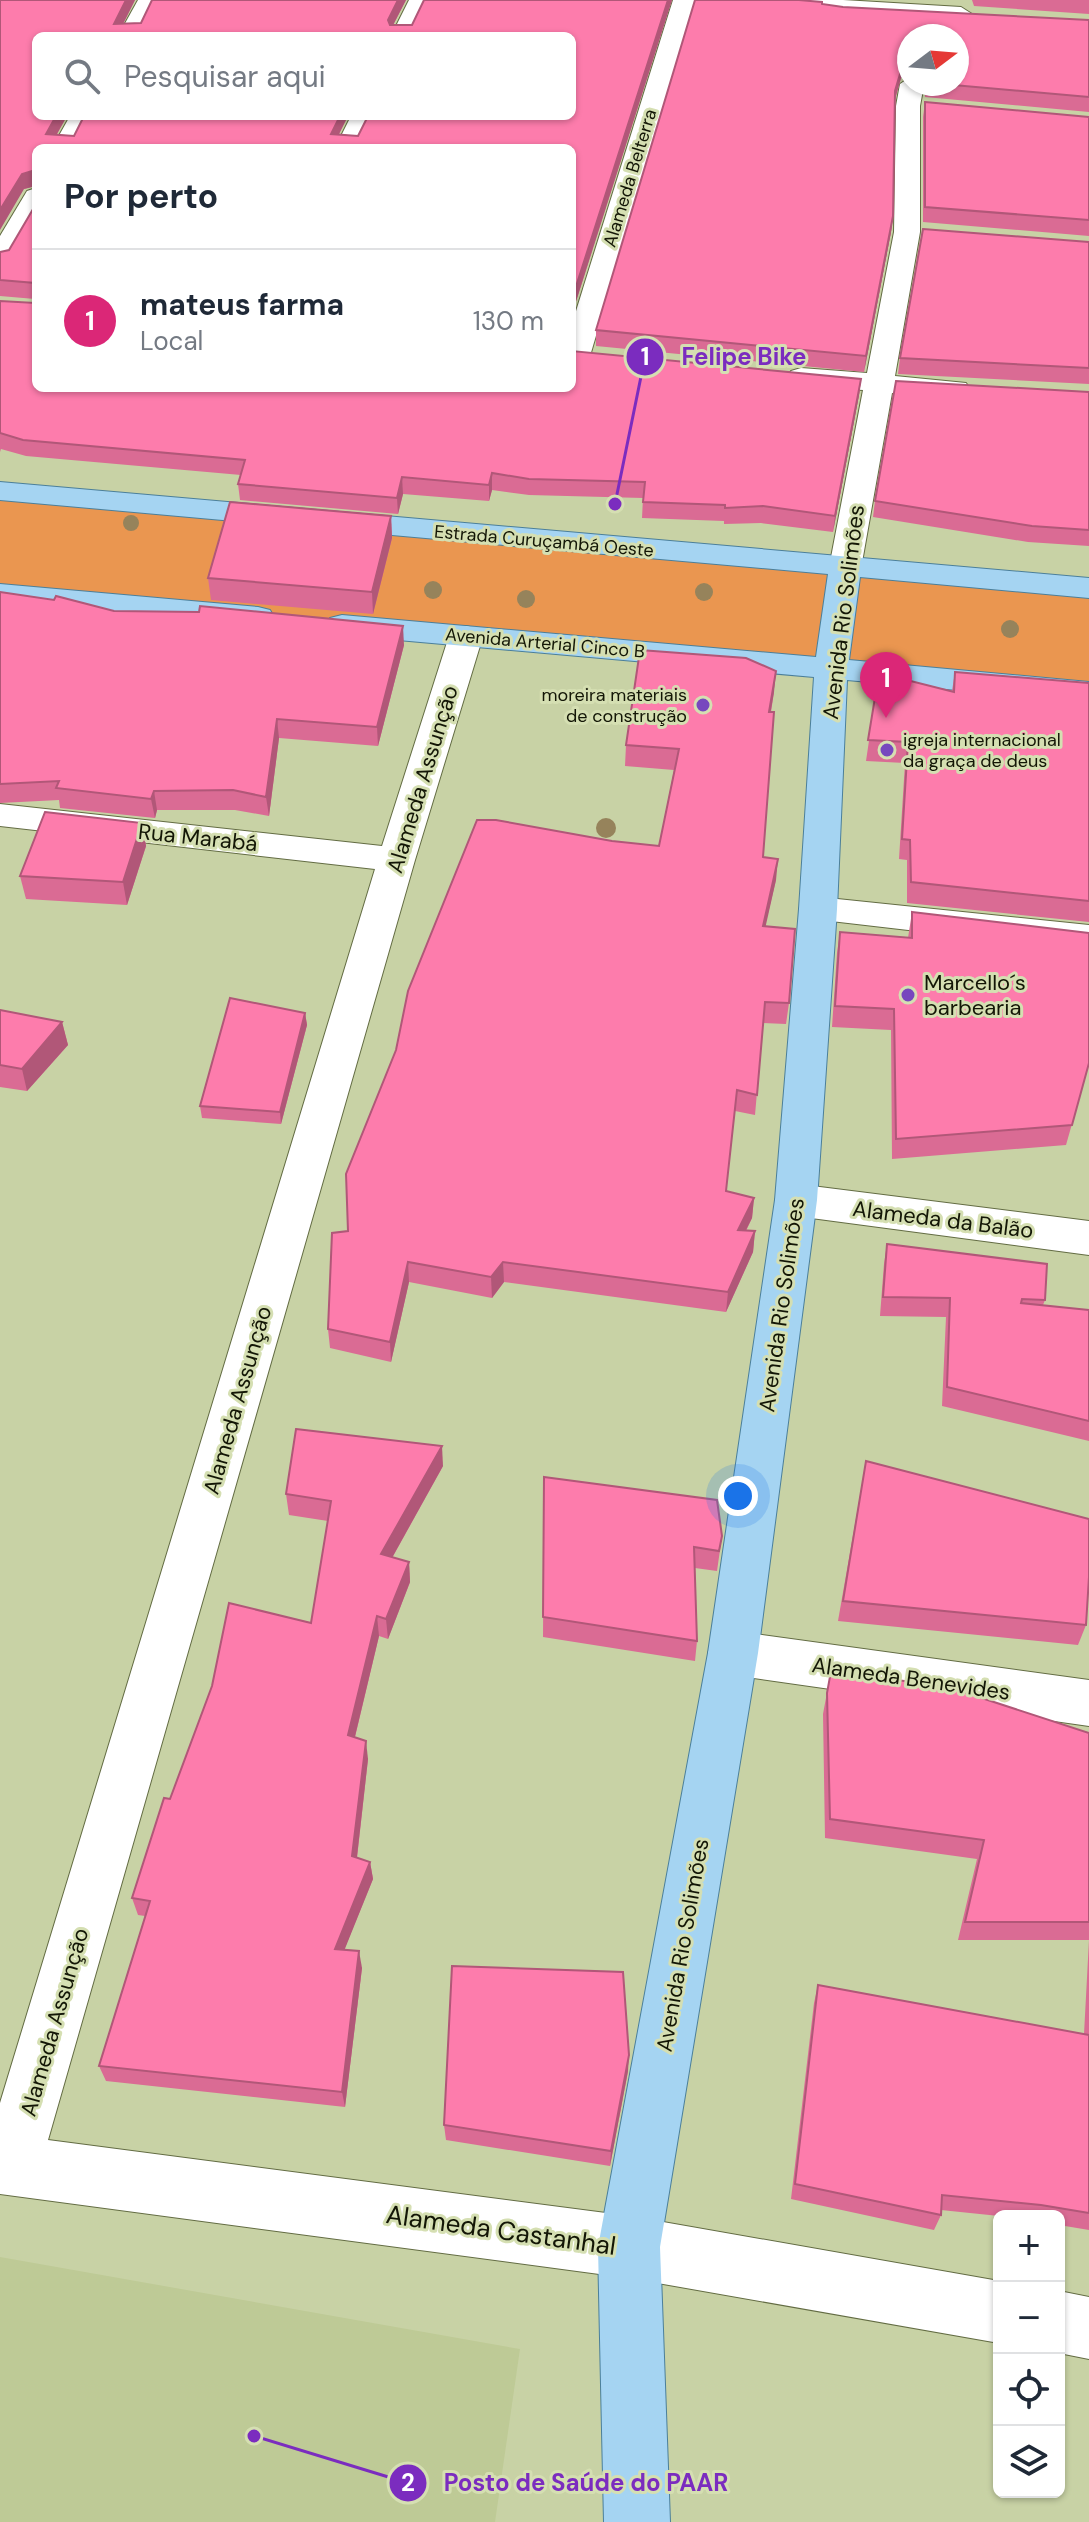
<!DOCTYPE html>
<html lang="pt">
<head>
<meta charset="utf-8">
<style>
	:root { --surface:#fff; --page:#f2f2f3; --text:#1f2937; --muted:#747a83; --line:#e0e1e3; --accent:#db2777 }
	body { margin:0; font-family:"DM Sans",sans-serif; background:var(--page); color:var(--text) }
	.controls { position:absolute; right:24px; bottom:24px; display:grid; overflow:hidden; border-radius:12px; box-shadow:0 2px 6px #0004 }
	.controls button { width:72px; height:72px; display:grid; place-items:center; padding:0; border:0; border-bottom:2px solid var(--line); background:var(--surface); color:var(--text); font:40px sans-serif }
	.compass { position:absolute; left:897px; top:24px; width:72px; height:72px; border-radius:50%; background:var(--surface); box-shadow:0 2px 6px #0004; rotate:74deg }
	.you { position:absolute; left:738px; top:1496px; width:28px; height:28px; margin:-20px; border:6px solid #fff; border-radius:50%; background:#1a73e8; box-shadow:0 0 0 12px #1a73e833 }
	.badge { display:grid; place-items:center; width:52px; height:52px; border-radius:50%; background:var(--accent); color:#fff; font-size:26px; font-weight:700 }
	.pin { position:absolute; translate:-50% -66px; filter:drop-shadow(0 2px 4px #0008) }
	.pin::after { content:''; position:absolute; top:42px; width:28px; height:24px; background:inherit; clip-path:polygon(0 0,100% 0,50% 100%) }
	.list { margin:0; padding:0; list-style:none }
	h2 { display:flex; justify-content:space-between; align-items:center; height:104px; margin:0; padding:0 32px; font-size:34px }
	h2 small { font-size:26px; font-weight:400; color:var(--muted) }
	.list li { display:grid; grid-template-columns:52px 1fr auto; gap:24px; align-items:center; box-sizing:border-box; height:144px; padding:0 32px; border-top:2px solid var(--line) }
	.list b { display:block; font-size:30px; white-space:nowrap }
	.list p { margin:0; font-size:26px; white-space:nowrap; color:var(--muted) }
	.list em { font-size:26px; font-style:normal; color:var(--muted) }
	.icon { flex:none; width:44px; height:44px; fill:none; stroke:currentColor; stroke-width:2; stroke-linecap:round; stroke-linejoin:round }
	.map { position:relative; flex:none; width:1089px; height:2522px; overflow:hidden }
	.search { position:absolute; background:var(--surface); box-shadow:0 2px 6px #0004; left:32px; top:32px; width:544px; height:88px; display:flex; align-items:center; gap:20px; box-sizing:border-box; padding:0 28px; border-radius:12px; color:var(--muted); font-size:30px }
	.panel { position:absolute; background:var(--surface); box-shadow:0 2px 6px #0004; left:32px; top:144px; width:544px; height:248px; border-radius:12px }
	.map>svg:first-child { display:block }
	.built { fill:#beca96 }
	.green { fill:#ea9650 }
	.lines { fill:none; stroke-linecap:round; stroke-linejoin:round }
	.minor-casing { stroke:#636c43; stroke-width:2 }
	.major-casing { stroke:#4b7f9a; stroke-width:2 }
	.minor { fill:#fff; fill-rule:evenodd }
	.major { fill:#a5d4f2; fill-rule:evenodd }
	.tree { fill:#96835b }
	.wall { fill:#da6b94; fill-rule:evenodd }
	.shaded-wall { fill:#b15778 }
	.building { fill:#fd7cac; stroke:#b15778; stroke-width:2; fill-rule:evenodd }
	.poi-dot { fill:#7747be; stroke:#d5dfb2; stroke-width:3 }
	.labels { text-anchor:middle; stroke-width:6; stroke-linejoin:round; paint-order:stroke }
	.far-street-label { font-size:18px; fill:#131606; stroke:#d5dfb2 }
	.far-poi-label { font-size:18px; fill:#131606; stroke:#d5dfb2; text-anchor:end }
	.street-label { font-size:22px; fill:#131606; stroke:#d5dfb2 }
	.poi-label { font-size:22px; fill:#131606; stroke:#d5dfb2; text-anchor:start }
	.near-street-label { font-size:26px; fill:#131606; stroke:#d5dfb2 }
	.leader { fill:none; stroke:#7b2cbf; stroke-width:3 }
	.callout-dot { fill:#7b2cbf; stroke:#d5dfb2; stroke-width:3 }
	.mark-label { font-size:24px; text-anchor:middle; font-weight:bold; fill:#fff }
	.callout-label { font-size:24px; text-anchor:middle; font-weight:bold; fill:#7b2cbf; stroke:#d5dfb2; stroke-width:6; stroke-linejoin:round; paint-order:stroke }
</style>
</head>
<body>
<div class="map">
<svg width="1089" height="2522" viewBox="0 0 1089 2522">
	<rect width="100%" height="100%" fill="#c8d2a5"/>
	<path class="built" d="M0,2257L520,2349L495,2522H0Z"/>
	<path class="green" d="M0,491L1089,589V691L0,594Z"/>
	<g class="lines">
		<defs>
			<g id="minor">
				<path d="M138,0H160L140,36H118Z"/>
				<path d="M409,0H431L413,36H391Z"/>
				<path d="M673,0H695L590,356L586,362L572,363V324Z"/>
				<path d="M725,0H843L961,7L972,14L961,21L736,7Z"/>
				<path d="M909,78V84H924L920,106V232L895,376L966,383L970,389L966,395L956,398L892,393L861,568L856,575L845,578L834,575L829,568L863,390L801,386L791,383L787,377L791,371L801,368L867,373L894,232L896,106L900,84Z"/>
				<path d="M70,116H94L76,148H52Z"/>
				<path d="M351,116H375L359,148H335Z"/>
				<path d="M36,188V218L9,264L0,266V236L27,191Z"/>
				<path d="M466,626L478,629L483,636L415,860L48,2140L629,2216L999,2281V2343L629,2278L0,2194V2103L375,869L0,826V804L382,846L449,636L454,629Z"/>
				<path d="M818,897L1089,925V951L805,918L799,909L805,900Z"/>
				<path d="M796,1184L1089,1221V1255L796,1216L781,1211L775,1200L781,1189Z"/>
				<path d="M733,1631L1089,1680V1726L733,1675L715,1669L708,1653L715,1637Z"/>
				<path d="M1059,2291L1089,2297V2359L1059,2353Z"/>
			</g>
			<g id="major">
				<path d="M0,482L1089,578V598L860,577L849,660L1089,682V702L847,680L837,909L817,1200L758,1653L660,2247L670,2522H604L598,2247L708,1653L775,1200L799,909L814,677L342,635L330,632L326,625L330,618L342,615L816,657L828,574L0,500Z"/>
				<path d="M0,584L258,607L270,610L274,617L270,624L258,627L0,604Z"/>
			</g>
		</defs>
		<use href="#minor" class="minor-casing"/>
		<use href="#major" class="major-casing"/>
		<use href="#minor" class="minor"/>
		<use href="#major" class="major"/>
	</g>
	<g class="tree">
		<circle cx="131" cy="523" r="8"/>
		<circle cx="433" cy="590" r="9"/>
		<circle cx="704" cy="592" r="9"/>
		<circle cx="526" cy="599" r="9"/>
		<circle cx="1010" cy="629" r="9"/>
		<circle cx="606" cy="828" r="10"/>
	</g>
	<g class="wall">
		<path d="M0,0H135L123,24L141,23L152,0H406L393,25H412L672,0L572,314V148L36,388L861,379L859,395L833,532L761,523L724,524V521L642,518L643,498L529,495L492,490L489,501L403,494L398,514L240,500L238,484L241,475L26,456L1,449L0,452V301L35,303V299L0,296V252L9,250L36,204L35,186L24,189ZM36,36L572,116L358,136L339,134L348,116H84L74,136L57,134L67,116Z"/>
		<path d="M972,0H1089V14L974,6Z"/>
		<path d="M822,4L843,7L1089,20V112L925,97L926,84H957L909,36V76L908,75L901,78L895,100L893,216L891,232L864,372L596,346V330Z"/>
		<path d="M925,102L1089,117V236L923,222V117Z"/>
		<path d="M1089,242V384L898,374L900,358Z"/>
		<path d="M1089,392V546L1028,542L873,517L875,501Z"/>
		<path d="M391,516L392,538L373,614L211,600L208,578Z"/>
		<path d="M0,592L114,611L404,645L378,746L279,738L269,816L235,810H157L155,818L60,808L59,800L0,803Z"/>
		<path d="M955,672L1089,683V922L907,903V860L899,859L905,763L866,761L879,673L952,691Z"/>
		<path d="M774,692L771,712L763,857L776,880L765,926L789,1003L786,1024L763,1023L755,1115L735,1111L726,1191L754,1198L752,1218L746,1231H755L753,1252L726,1312L504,1282L492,1298L409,1282L391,1362L330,1348L328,1329L348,1231L612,841L659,846L674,770L625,766L626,745Z"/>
		<path d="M142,823L146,846L127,905L26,899L20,876Z"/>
		<path d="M912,912L1089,1064L1066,1145L892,1159L891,1030L832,1027L837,953L840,932L908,938Z"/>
		<path d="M0,1010L62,1022L68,1045L27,1091L0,1087Z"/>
		<path d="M305,1013L307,1025L281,1124L202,1118L200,1106Z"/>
		<path d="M887,1244L1045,1300L1043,1305L1089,1310V1441L942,1406L946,1317L880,1316L884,1264Z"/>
		<path d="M866,1461L1086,1625L1078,1645L838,1621Z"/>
		<path d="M443,1466L392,1558L409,1562L410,1582L388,1639L379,1636L355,1737L368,1759L357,1858L370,1862L373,1879L344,1950L362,1968L345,2107L106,2081L99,2066L145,1916L138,1915L132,1898L170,1799L311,1623L328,1521L289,1515L286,1494Z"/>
		<path d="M544,1477L722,1536L717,1571L695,1568L697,1641L695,1661L543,1637Z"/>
		<path d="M831,1671L1089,1733V2230L1059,2225V2216H999L941,2210V2215L934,2230L791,2199L814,2003L818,1985L1084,2034L1089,1940H958L977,1859L825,1838L823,1714Z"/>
		<path d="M628,2071L610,2166L446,2140L444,2125Z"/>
	</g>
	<g class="shaded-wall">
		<path d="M126,0H135L117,36L114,24Z"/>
		<path d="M398,0H406L388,35V20Z"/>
		<path d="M668,0H672L572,314V299Z"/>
		<path d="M909,61L908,75L901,78L893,106L895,91L903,64Z"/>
		<path d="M56,116H67L49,148L46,134Z"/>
		<path d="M340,116H348L332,148L331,134Z"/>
		<path d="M35,170L36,186L24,189L0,230V210L22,174Z"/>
		<path d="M893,216L891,232L864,372L866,356Z"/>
		<path d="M861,379L859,395L833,532L835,516Z"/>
		<path d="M492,473V490L489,501V485Z"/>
		<path d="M402,477L403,494L398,514L397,498Z"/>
		<path d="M391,516L392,538L373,614L372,592Z"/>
		<path d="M403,626L404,645L378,746L377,727Z"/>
		<path d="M776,671L774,692L767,733L769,712Z"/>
		<path d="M277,719L279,738L269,816L266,797Z"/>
		<path d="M154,791L157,810L155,818L151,799Z"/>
		<path d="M142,823L146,846L127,905L123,882Z"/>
		<path d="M778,859L776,880L761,947L763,926Z"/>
		<path d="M305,1013L307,1025L281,1124L280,1112Z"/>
		<path d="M62,1022L68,1045L27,1091L22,1069Z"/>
		<path d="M754,1198L752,1218L736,1250L738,1230Z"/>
		<path d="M755,1231L753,1252L726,1312L728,1292Z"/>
		<path d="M408,1262L409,1282L391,1362L390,1342Z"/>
		<path d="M503,1262L504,1282L492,1298L491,1277Z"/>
		<path d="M442,1446L443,1466L383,1574L381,1554Z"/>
		<path d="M409,1562L410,1582L388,1639L386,1619Z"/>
		<path d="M377,1616L379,1636L351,1753L348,1735Z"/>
		<path d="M366,1741L368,1759L355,1874L352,1856Z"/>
		<path d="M370,1862L373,1879L338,1966L335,1949Z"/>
		<path d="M359,1951L362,1968L345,2107L342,2092Z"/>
		<path d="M629,2055L628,2071L610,2166L611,2151Z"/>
	</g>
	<g class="building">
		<path d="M0,0H126L114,24L141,23L152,0H398L388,20L390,25H412L424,0H668L572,299V148H36V388H572V351L861,379L835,516L763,506L725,508V505L643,502L645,482L529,479L492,473L489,485L402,477L397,498L238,484L245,460L23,440L0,433V301L35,303V283L0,280V252L9,250L36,204L35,170L22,174L0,210ZM36,36H572V116H368L358,136L331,134L340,116H84L74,136L46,134L56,116H36Z"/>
		<path d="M695,0H799L822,2V4L843,7L1089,20V97L942,84H957V36H909V61L903,64L895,91L893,216L866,356L596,330Z"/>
		<path d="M925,102L1089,117V220L925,207Z"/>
		<path d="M923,229L1089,242V368L900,358Z"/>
		<path d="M896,381L1089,392V530L1032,526L875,501Z"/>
		<path d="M230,502L391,516L372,592L208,578Z"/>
		<path d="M0,592L54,600L56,596L114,611L199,612L200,606L403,626L377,727L277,719L266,797L233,790L154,791L151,799L56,788L59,781L0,784Z"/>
		<path d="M640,650L746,658L776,671L769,712H774L763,857L778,859L763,926L795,929L789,1003L765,1002L757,1095L737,1090L726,1191L754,1198L738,1230L755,1231L728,1292L503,1262L491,1277L408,1262L390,1342L328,1329L332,1233L348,1231L346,1174L396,1050L408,991L477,820H496L612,841L659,846L679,749L626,745Z"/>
		<path d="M955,672L1089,683V901L911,882L910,840L902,839L908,742L868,740L879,673L954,692Z"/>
		<path d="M45,812L142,823L123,882L20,876Z"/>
		<path d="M912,912L1089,933V1063L1072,1125L896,1139L894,1009L835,1006L840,932L912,938Z"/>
		<path d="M230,998L305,1013L280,1112L200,1106Z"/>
		<path d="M0,1010L62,1022L22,1069L0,1065Z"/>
		<path d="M887,1244L1047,1264L1045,1300L1022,1299L1021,1303L1089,1310V1421L947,1387L950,1298L883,1297Z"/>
		<path d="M296,1429L442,1446L381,1554L409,1562L386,1619L377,1616L348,1735L366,1741L352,1856L370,1862L335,1949L359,1951L342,2092L99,2066L150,1901L132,1898L164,1798L170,1799L212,1686L229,1603L311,1623L331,1501L286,1494Z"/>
		<path d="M866,1461L1089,1519V1577L1086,1625L843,1601Z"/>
		<path d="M544,1477L717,1500L722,1536L719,1551L694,1547L697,1641L543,1617Z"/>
		<path d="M831,1671L948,1687L1089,1733V1922H965L984,1840L830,1819L827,1693Z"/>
		<path d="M452,1966L623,1972L629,2055L611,2151L444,2125Z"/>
		<path d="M818,1985L1089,2035V2213L1041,2205L942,2195L941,2215L795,2184Z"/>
	</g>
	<g class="poi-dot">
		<circle cx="703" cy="705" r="8"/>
		<circle cx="887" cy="750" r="8"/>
		<circle cx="908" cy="995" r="8"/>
	</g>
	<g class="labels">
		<g class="far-street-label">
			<text transform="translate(630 178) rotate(-73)" y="6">Alameda Belterra</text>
			<text transform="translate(544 541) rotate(5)" y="6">Estrada Curuçambá Oeste</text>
			<text transform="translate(545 643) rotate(5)" y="6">Avenida Arterial Cinco B</text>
		</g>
		<g class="far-poi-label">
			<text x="687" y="701">moreira materiais<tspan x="687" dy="21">de construção</tspan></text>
			<text x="903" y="746" text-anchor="start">igreja internacional<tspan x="903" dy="21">da graça de deus</tspan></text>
		</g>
		<g class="street-label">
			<text transform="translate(843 612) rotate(-83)" y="8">Avenida Rio Solimões</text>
			<text transform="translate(422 779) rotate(-73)" y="8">Alameda Assunção</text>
			<text transform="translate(198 837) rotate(6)" y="8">Rua Marabá</text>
			<text transform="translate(943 1219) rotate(7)" y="8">Alameda da Balão</text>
			<text transform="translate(781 1305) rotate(-82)" y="8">Avenida Rio Solimões</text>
			<text transform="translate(237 1400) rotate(-74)" y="8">Alameda Assunção</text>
			<text transform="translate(911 1678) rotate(8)" y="8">Alameda Benevides</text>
			<text transform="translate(682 1945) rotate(-80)" y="8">Avenida Rio Solimões</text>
			<text transform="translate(54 2022) rotate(-74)" y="8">Alameda Assunção</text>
		</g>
		<g class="poi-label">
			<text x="924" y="990">Marcello´s<tspan x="924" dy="25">barbearia</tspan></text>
		</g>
		<g class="near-street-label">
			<text transform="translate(501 2230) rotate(8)" y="9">Alameda Castanhal</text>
		</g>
	</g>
	<path class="leader" d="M615 504L645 357M254 2436L408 2483"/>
	<g class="callout-dot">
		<circle cx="615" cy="504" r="8"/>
		<circle cx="254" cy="2436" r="8"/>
		<circle cx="645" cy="357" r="20"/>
		<circle cx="408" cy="2483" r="20"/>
	</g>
	<g class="mark-label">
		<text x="645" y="365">1</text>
		<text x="408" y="2491">2</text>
	</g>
	<g class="callout-label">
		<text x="744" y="365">Felipe Bike</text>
		<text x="586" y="2491">Posto de Saúde do PAAR</text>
	</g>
</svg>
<div class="controls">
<button>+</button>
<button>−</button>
<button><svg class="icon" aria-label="locate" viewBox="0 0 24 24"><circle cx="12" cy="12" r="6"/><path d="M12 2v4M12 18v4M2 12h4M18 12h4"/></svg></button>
<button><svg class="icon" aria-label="layers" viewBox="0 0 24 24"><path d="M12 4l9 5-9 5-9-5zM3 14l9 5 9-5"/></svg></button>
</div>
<svg class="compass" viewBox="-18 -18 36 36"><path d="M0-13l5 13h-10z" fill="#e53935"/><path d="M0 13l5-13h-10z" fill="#747a83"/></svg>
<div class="you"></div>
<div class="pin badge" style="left:886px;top:718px">1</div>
<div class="search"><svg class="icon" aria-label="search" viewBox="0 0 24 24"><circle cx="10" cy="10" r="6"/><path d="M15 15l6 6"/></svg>Pesquisar aqui</div>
<section class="panel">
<h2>Por perto<small></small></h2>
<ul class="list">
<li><span class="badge">1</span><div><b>mateus farma</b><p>Local</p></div><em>130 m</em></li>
</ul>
</section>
</div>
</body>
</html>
